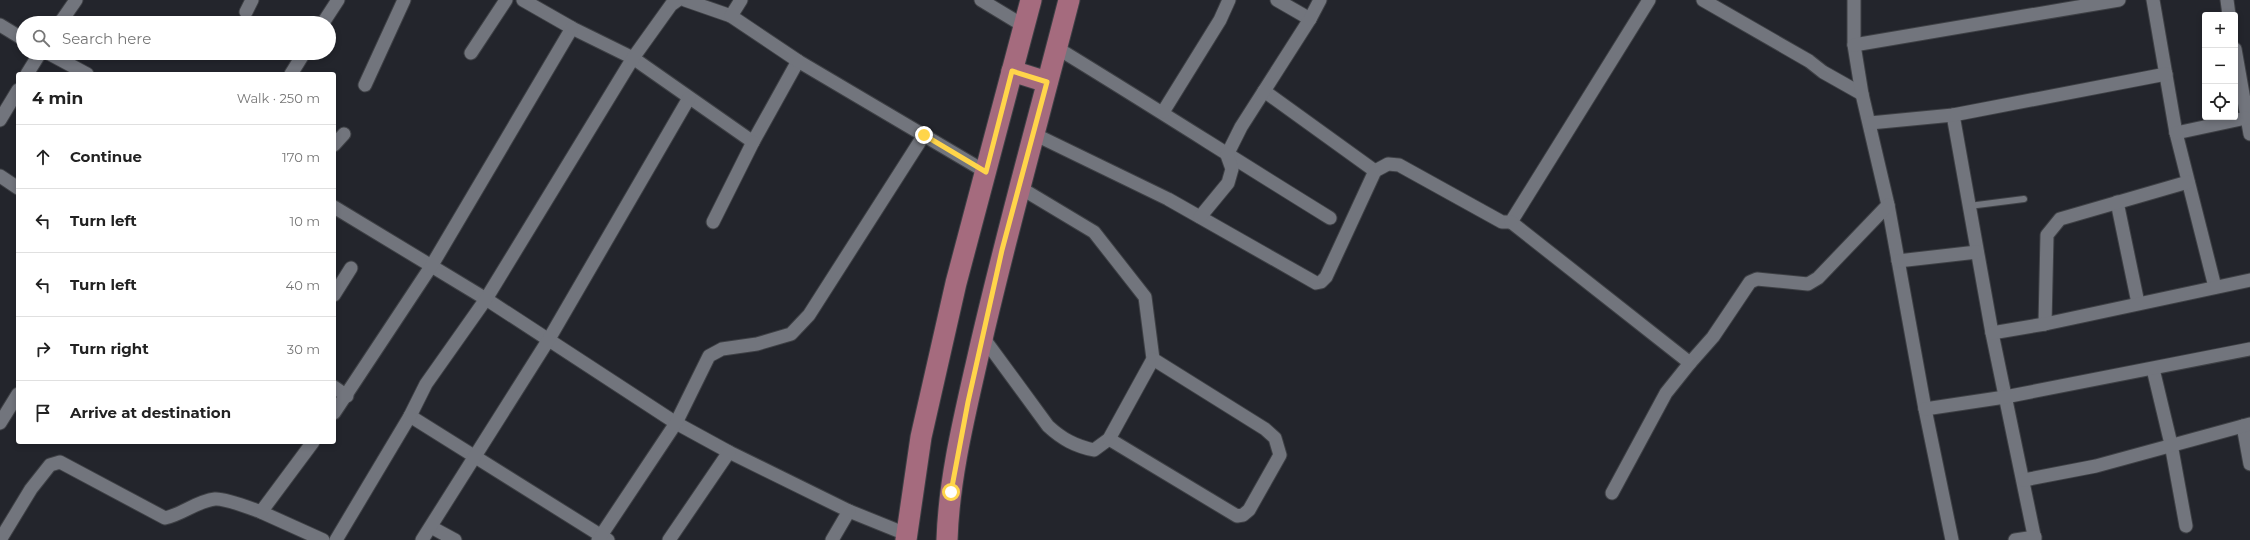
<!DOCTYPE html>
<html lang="en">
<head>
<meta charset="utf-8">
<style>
	:root { --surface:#fff; --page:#f2f2f2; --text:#222; --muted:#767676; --line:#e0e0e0 }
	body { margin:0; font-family:Montserrat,sans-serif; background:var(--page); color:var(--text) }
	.controls { position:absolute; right:12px; top:12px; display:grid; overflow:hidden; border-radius:4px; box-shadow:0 2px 6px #0003 }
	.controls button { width:36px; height:36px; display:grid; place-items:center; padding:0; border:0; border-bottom:1px solid var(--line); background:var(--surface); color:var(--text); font:20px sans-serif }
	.stop { position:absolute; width:12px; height:12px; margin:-9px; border:3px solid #ffd54a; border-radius:50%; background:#fff }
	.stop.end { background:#ffd54a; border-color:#fff; box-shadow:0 1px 4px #0008 }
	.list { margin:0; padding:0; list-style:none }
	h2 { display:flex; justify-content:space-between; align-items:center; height:52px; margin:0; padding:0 16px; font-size:17px }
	h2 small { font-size:13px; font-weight:400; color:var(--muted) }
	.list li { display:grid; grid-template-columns:26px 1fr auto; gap:12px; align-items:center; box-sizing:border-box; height:64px; padding:0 16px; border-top:1px solid var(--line) }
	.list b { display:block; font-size:15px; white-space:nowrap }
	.list em { font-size:13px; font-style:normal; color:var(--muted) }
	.icon { flex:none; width:22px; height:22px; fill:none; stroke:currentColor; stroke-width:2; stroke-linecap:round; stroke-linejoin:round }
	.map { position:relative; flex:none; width:2250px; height:540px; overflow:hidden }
	.search { position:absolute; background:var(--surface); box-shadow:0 2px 6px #0003; left:16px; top:16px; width:320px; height:44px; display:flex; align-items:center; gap:10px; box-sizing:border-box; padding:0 14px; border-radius:22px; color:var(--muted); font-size:15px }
	.panel { position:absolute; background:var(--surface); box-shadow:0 2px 6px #0003; left:16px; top:72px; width:320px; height:372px; border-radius:4px }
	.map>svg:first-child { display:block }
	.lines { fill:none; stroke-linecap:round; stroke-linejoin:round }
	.lane-casing { stroke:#3e4045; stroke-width:8 }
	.street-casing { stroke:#3e4045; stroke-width:15 }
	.primary-casing { stroke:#3e4045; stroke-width:23 }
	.lane { stroke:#72757d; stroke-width:6 }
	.street { stroke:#72757d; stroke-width:13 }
	.primary { stroke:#a56b7e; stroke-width:21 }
	.route { stroke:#ffd54a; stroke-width:5 }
</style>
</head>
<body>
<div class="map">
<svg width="2250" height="540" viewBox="0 0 2250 540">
	<rect width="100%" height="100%" fill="#23252c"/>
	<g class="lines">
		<defs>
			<path id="lane" d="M1969,206L2024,199"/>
			<g id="street">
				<path d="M523,0L572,28L633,58L753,142L798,61"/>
				<path d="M685,0L731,16"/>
				<path d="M741,0L731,16L798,61L986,172"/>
				<path d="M981,0L1024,26"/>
				<path d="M1277,0L1310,19"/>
				<path d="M1703,0L1809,61L1823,72L1862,94"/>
				<path d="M1854,0V45L1862,94L1888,205L1925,409L1952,540"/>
				<path d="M2153,0L2176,133L2215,287"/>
				<path d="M2227,0L2229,15"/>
				<path d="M246,12L252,0"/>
				<path d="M60,23L76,0"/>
				<path d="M323,23L338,0"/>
				<path d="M0,25L23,39"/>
				<path d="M1854,45L2119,0"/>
				<path d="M1057,48C1149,104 1239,162 1330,218"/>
				<path d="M2235,49L2250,134"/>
				<path d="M48,53L87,74"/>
				<path d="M471,53L506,0"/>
				<path d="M27,74L40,53"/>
				<path d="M291,74L304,53"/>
				<path d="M365,85L404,0"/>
				<path d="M1264,91L1375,171"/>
				<path d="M1163,112L1220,20L1229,0"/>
				<path d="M1953,115L1992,333L2035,540"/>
				<path d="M0,120L18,90"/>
				<path d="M1870,123L1953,115L2166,74"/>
				<path d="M2176,133L2246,118"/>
				<path d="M1034,134L1168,199L1316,283L1321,282L1326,277L1375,171L1388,164L1399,165L1502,222H1511L1649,0"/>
				<path d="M334,145L344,134"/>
				<path d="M0,176L18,188"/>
				<path d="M2117,202L2138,303"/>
				<path d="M334,207L486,299L676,423L729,452L849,511L906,534"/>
				<path d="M1200,217L1228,183L1232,169L1227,155L1241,127L1310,19L1320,0"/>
				<path d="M713,222L753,142"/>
				<path d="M1511,222L1690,363L1713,337L1750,282L1757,279L1808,284L1818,278L1888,205"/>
				<path d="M1898,261L1977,252"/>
				<path d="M334,295L351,268"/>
				<path d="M2045,324L2047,235L2060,219L2188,182"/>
				<path d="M1992,333L2045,324L2250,280"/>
				<path d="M982,336L1048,426C1062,439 1075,446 1094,450L1109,439L1153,359L1145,297L1094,232L1019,187"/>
				<path d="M2153,369L2171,444L2186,526"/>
				<path d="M334,387L347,396"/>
				<path d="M1925,409L2005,397L2250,349"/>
				<path d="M334,413L432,265L572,28"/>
				<path d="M410,416L608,540"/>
				<path d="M0,423L18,394"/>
				<path d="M2243,426L2250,464"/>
				<path d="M1109,439L1237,516L1243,515L1249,510L1280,455L1275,438L1265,429L1153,359"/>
				<path d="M2024,480L2096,466L2250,424"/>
				<path d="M1612,493L1666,393L1690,363"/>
				<path d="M261,512L323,540"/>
				<path d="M431,527L455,540"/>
				<path d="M0,540L31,489L50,465L60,462L165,518C183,514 197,501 215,499C225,498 250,508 261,512L313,442"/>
				<path d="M336,540L410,416L426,384L486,299L633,58L671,5L678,0"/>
				<path d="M422,540L549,339L689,98"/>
				<path d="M598,540L676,423L709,356L722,349L757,344L791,334L809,315L924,135"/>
				<path d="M669,540L729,452"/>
				<path d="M832,540L849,511"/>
				<path d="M2015,540L2035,537"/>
			</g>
			<g id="primary">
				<path d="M1012,71L1047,82"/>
				<path d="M906,540L921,437L956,283L1031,0"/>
				<path d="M947,540C949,477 965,414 979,352C1006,234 1039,117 1069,0"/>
			</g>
		</defs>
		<use href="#lane" class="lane-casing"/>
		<use href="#street" class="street-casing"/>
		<use href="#primary" class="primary-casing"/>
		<use href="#lane" class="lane"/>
		<use href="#street" class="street"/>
		<use href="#primary" class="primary"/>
	</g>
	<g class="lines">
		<path class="route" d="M924,135L986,172L1012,71L1047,82L1002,250L968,402L951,492"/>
	</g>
</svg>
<div class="controls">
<button>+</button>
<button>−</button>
<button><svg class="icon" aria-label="locate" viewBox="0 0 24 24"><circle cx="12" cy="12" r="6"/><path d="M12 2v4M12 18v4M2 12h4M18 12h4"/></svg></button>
</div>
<div class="stop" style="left:951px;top:492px"></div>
<div class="stop end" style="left:924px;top:135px"></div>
<div class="search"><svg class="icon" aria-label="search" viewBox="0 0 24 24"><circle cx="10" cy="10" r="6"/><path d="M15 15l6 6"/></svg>Search here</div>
<section class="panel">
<h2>4 min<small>Walk · 250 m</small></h2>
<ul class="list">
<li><svg class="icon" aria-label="ahead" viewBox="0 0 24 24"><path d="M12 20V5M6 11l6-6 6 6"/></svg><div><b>Continue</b></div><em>170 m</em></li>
<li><svg class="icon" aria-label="left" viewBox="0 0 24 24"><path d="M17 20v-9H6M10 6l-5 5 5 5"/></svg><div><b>Turn left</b></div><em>10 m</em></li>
<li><svg class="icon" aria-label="left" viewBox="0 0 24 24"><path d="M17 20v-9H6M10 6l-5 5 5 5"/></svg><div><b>Turn left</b></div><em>40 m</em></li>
<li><svg class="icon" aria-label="right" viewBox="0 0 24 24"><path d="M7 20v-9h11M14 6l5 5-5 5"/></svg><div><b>Turn right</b></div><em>30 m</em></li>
<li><svg class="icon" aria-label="arrive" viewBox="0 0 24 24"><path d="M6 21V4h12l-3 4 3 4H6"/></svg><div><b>Arrive at destination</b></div></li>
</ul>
</section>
</div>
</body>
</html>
